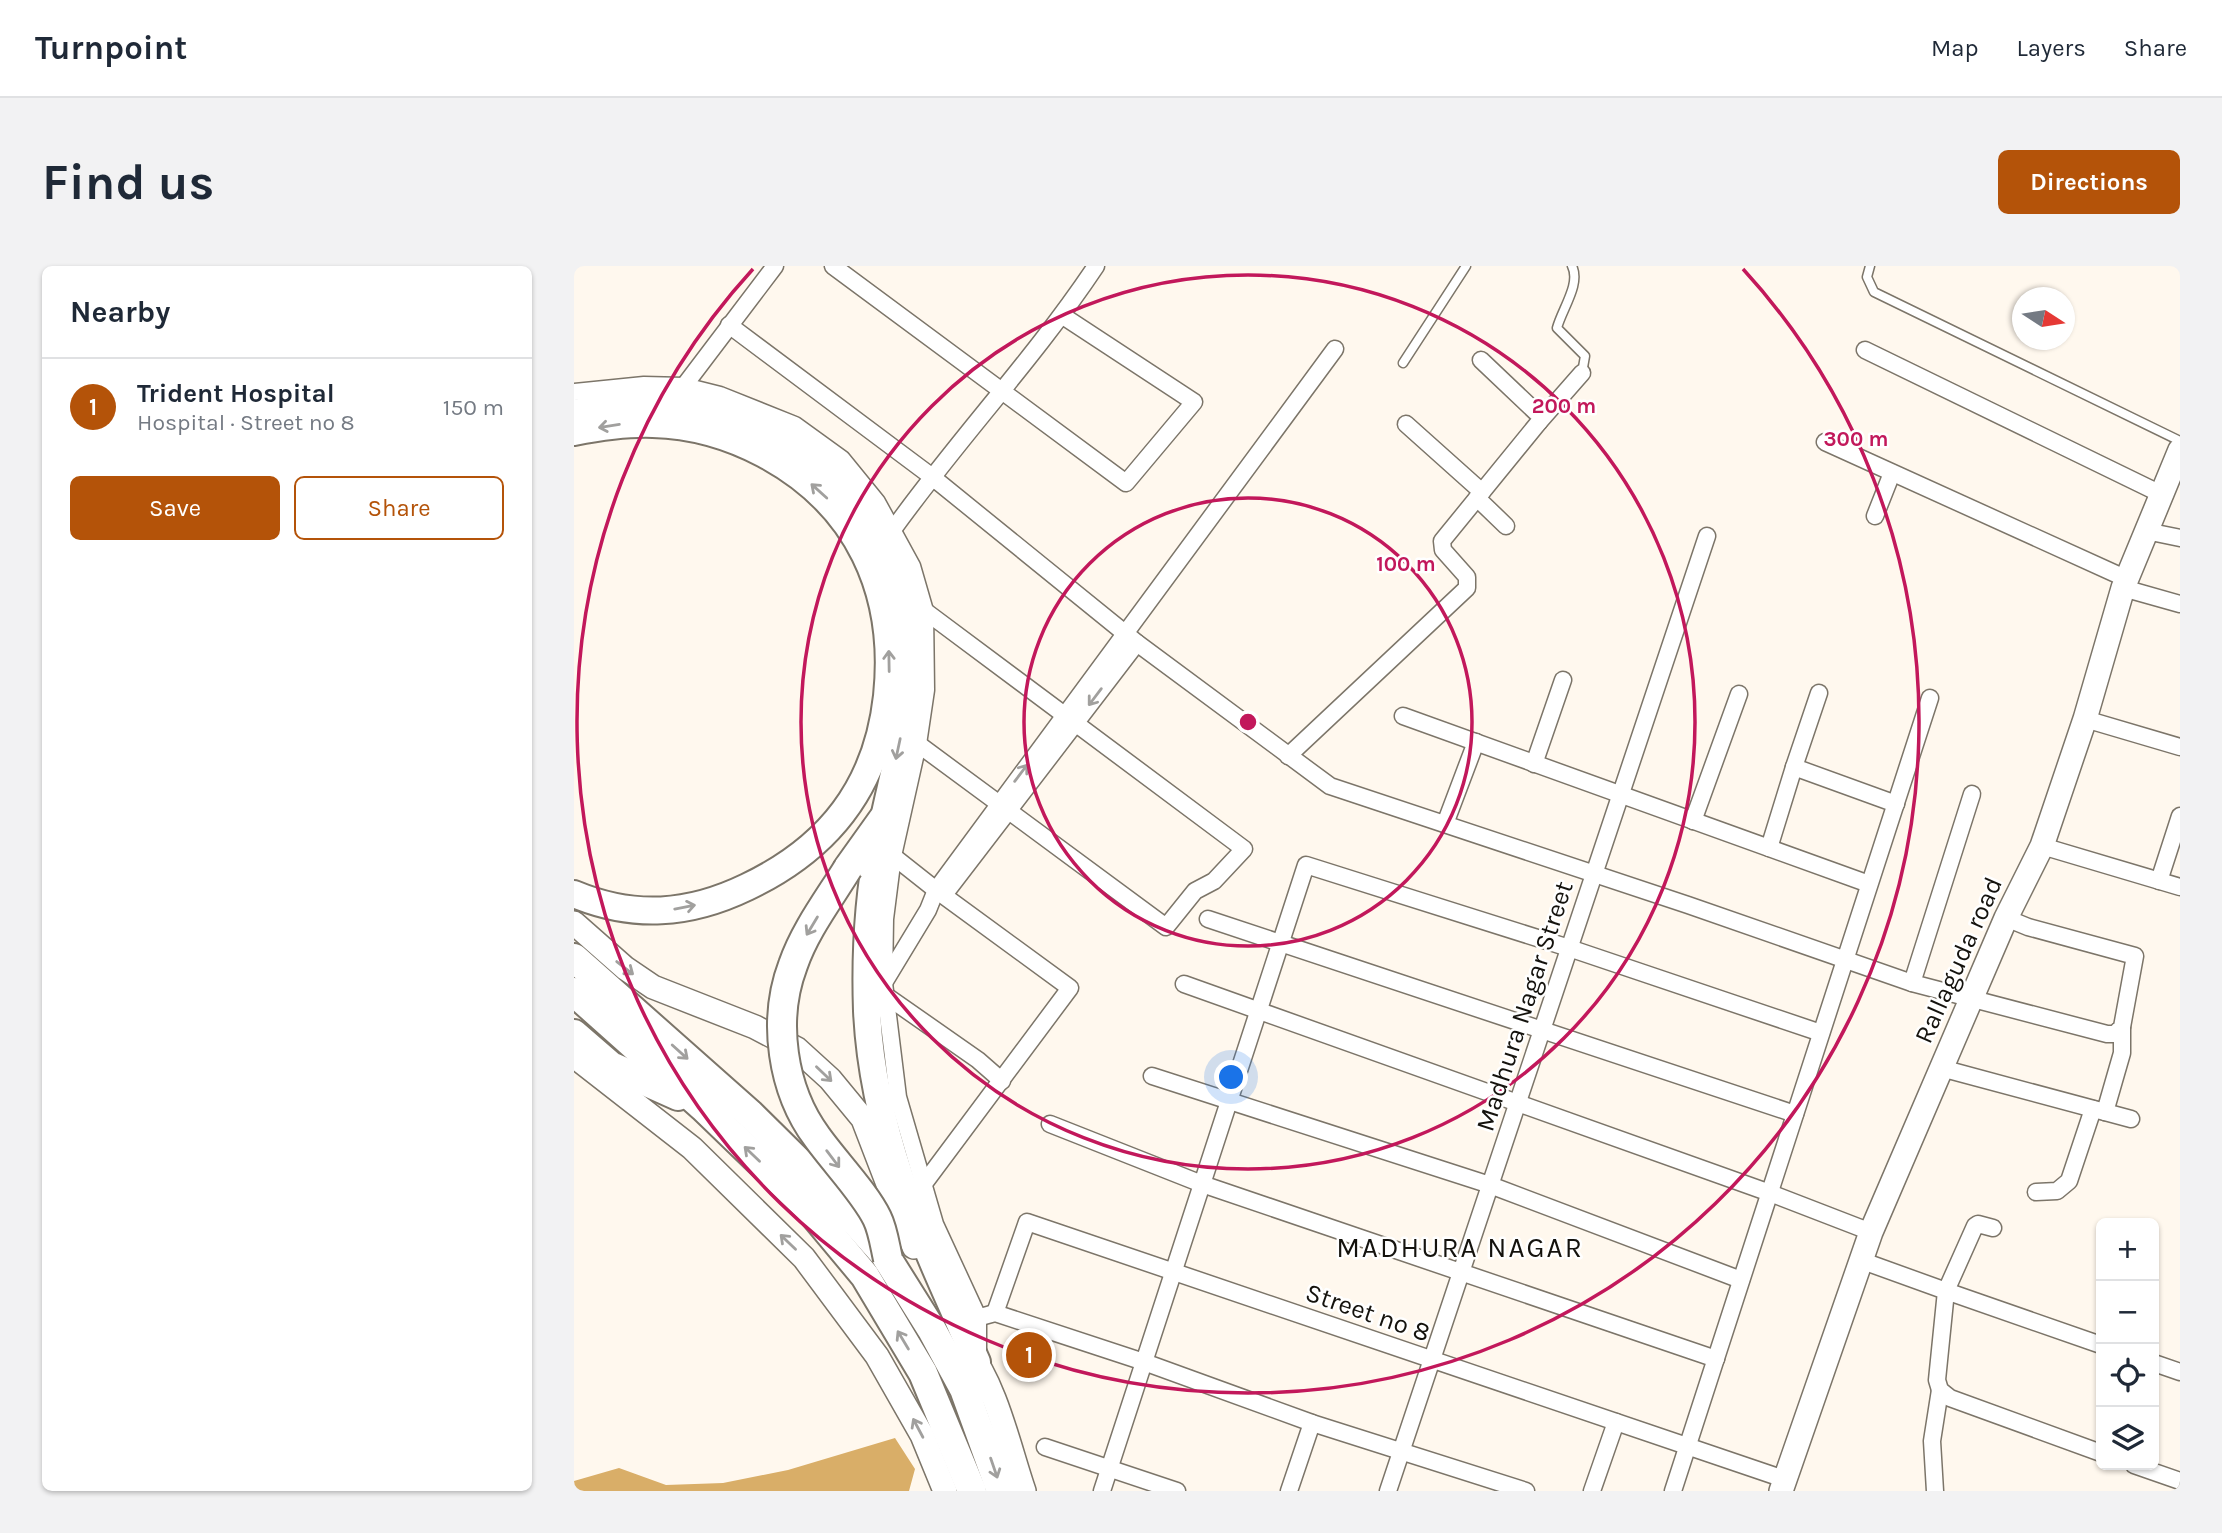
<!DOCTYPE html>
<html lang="en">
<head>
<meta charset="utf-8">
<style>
	:root { --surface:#fff; --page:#f2f2f3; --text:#1f2937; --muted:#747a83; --line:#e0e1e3; --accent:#b45309 }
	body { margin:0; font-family:Karla,sans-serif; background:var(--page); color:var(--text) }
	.controls { position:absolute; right:21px; bottom:21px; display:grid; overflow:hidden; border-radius:10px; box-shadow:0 2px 5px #0004 }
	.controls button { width:63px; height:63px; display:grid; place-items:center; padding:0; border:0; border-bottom:2px solid var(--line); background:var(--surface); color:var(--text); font:35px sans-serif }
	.compass { position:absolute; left:1438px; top:21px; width:63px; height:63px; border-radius:50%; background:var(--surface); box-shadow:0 2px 5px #0004; rotate:102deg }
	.you { position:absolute; left:658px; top:812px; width:24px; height:24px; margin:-18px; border:5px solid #fff; border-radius:50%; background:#1a73e8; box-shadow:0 0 0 10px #1a73e833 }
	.badge { display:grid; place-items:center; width:46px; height:46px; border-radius:50%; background:var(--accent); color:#fff; font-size:23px; font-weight:700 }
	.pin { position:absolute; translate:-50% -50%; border:4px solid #fff; box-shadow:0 2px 7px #0006 }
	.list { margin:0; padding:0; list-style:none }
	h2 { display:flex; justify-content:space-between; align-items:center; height:91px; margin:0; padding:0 28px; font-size:30px }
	h2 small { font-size:23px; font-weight:400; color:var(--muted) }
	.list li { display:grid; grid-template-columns:46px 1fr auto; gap:21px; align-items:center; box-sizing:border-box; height:98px; padding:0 28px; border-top:2px solid var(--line) }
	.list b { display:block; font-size:26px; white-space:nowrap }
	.list p { margin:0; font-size:23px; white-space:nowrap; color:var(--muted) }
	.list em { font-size:23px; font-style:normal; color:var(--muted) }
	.actions { display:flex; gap:14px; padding:21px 28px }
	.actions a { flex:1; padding:16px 0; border:2px solid var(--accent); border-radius:10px; text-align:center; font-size:24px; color:var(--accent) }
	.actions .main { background:var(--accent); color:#fff }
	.icon { flex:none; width:38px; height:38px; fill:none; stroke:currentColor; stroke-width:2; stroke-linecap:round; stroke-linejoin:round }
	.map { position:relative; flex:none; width:1606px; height:1225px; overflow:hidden; border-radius:10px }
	header { display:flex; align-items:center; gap:42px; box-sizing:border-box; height:98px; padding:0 35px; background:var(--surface); border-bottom:2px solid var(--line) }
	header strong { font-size:33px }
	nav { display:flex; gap:38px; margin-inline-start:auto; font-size:24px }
	.intro { display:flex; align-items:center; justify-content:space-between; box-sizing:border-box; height:168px; padding:0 42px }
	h1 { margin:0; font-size:49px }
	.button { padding:18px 32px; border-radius:10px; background:var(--accent); color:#fff; font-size:24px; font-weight:700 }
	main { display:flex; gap:42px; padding:0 42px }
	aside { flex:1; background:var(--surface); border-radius:10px; box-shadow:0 2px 5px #0004 }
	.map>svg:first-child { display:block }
	.water { fill:#d9ae68 }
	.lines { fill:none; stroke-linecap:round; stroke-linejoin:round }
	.service-casing { stroke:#7c7569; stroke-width:11 }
	.minor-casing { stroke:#7c7569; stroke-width:19 }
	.secondary-casing { stroke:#7c7569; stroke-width:26 }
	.primary-casing { stroke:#7c7569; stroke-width:30 }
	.trunk-casing { stroke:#7c7569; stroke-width:32 }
	.service { stroke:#fff; stroke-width:8 }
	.minor { stroke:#fff; stroke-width:16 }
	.secondary { stroke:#fff; stroke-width:23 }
	.primary { stroke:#fff; stroke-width:26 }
	.trunk { stroke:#fff; stroke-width:28 }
	.trunk-bridge-casing { stroke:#7c7569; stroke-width:32; stroke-linecap:butt }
	.trunk-bridge { stroke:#fff; stroke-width:28 }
	.oneway { stroke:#a1a09e }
	.ring { fill:none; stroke:#c2185b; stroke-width:3.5 }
	.labels { text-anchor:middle; stroke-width:5; stroke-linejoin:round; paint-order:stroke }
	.street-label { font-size:26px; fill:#14120d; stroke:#fff }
	.neighbourhood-label { font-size:28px; letter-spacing:2px; fill:#14120d; stroke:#fff }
	.centre { fill:#c2185b; stroke:#fff; stroke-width:3.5 }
	.ring-label { font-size:21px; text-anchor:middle; font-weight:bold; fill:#c2185b; stroke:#fff; stroke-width:5; stroke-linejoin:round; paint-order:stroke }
</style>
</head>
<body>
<header>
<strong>Turnpoint</strong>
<nav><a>Map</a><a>Layers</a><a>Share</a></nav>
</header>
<div class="intro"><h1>Find us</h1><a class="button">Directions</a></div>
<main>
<aside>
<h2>Nearby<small></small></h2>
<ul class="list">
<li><span class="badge">1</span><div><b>Trident Hospital</b><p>Hospital · Street no 8</p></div><em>150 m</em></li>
</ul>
<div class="actions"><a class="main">Save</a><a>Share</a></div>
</aside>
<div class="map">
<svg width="1606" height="1225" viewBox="0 0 1606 1225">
	<rect width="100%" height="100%" fill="#fff8ee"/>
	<path class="water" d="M321,1172L341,1203L335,1225H0V1215L45,1202L92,1219L149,1217L214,1204Z"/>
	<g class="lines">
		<defs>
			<g id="service">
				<path d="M998,0C1007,18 988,43 983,62L1011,90L1008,107"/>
				<path d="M1296,0L1293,11L1300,26L1606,175"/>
				<path d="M829,97L892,0"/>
			</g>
			<g id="minor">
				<path d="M259,0L552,217L620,136L489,50"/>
				<path d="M155,59L357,210L563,377L756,520L1114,639L1338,717L1533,768H1541L1548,761L1561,690L1454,661L1432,652"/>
				<path d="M1291,84L1587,228"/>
				<path d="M110,120L201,0"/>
				<path d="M0,126L70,119L110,120L146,129L221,159L268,193L303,236L338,300L351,345L352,424L344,478L319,590L311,653L310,717L324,831L361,958L404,1051V1087"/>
				<path d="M965,156L1008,107"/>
				<path d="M832,158L908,226"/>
				<path d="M1251,176L1553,313"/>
				<path d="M903,232L932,260"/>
				<path d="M1301,250L1318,207"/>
				<path d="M318,265C383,174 460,93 522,0"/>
				<path d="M1572,265L1606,272"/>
				<path d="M1549,322L1606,338"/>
				<path d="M829,450L1295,618"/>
				<path d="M1511,453L1606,481"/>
				<path d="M344,478L592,661L621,625L640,615L670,583L351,345"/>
				<path d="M714,490L893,322V311L869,284L868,275L965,156L966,150L907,94"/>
				<path d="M960,498L989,414"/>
				<path d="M1220,501L1245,427"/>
				<path d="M1119,555L1165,428"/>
				<path d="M871,558L902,476"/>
				<path d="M1468,580L1606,621"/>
				<path d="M1195,582L1220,501L1322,538"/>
				<path d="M319,590L362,624L496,722L349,919"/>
				<path d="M1585,615L1606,550"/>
				<path d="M373,625L563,377"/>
				<path d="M634,653L1221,848"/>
				<path d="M311,715L354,644L362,624L761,83"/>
				<path d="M1338,717L1398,528"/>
				<path d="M610,718L1196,927L1297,966"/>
				<path d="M311,729L404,794L428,815"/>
				<path d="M1367,802L1557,853"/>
				<path d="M578,810L916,919L1167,1014"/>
				<path d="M1531,846L1548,787V761"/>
				<path d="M476,858L628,918L1142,1093"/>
				<path d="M1462,926L1483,925L1495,915L1519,843"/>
				<path d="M1419,962L1404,958L1401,960L1372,1025L1527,1079"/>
				<path d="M1286,994L1372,1025L1363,1114L1366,1124L1376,1132L1527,1187"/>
				<path d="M421,1047L453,956L1210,1213"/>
				<path d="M410,1050L421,1047L570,1096L738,1157L952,1225"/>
				<path d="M1580,1097L1606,1106"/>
				<path d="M471,1181L603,1225"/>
				<path d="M1560,1199L1606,1215"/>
				<path d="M528,1225L732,599L995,682L1247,767"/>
				<path d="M715,1225L738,1157"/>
				<path d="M814,1225L1133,270"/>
				<path d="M1018,1225L1042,1156"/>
				<path d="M1099,1225L1356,432"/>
				<path d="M1361,1225L1358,1175L1366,1124"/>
			</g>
			<g id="secondary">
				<path d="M0,657L51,702L79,721L181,761L223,783L256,813L289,853L324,944L340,981"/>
				<path d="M0,790L118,882L230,992L303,1090L348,1169L371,1225"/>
				<path d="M393,1083C422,1119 435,1181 450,1225"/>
				<path d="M1207,1225L1297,966L1432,652L1468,580L1511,453L1549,322L1606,184"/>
			</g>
			<g id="primary">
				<path d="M0,147C32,142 64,135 96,138C142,142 196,158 232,186C301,240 341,328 335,415C332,469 315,523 305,576C294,632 291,688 293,745C299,874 352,981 403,1096"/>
				<path d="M0,166C26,161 52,157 79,158C118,159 156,170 190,188C284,238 324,326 313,430C303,521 255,582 173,621C115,649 60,653 0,628"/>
			</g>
			<g id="trunk">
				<path d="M274,602L309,553"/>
				<path d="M0,692L176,848L253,924L311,989L358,1064L390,1123L427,1225"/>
				<path d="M0,726L129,841L236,944L291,1010L349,1107L398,1225"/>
				<path d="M0,768L37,800L104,830"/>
			</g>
		</defs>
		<use href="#service" class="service-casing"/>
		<use href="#minor" class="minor-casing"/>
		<use href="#secondary" class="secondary-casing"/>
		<use href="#primary" class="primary-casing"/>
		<use href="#trunk" class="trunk-casing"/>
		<use href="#service" class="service"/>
		<use href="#minor" class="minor"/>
		<use href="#secondary" class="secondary"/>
		<use href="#primary" class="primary"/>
		<use href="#trunk" class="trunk"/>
		<defs>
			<path id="trunk-bridge" d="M274,602C255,633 231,664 219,699C198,754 208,824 243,871C260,895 291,927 303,952C309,964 311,980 314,993"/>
		</defs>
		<use href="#trunk-bridge" class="trunk-bridge-casing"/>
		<use href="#trunk-bridge" class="trunk-bridge"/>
	</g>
	<defs><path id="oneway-shaft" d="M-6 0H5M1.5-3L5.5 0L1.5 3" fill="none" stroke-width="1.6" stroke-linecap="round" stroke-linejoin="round" transform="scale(1.75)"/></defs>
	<g class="oneway">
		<use href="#oneway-shaft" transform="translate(35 160) rotate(171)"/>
		<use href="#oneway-shaft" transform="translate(245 225) rotate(-138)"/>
		<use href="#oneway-shaft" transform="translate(315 395) rotate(-91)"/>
		<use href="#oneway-shaft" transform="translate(521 431) rotate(127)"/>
		<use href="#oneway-shaft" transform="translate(324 483) rotate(102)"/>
		<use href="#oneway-shaft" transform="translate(447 507) rotate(-53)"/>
		<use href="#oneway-shaft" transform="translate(111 641) rotate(-11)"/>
		<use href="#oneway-shaft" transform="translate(238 660) rotate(121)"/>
		<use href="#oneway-shaft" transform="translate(51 702) rotate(38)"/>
		<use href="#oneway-shaft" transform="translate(106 786) rotate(42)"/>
		<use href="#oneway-shaft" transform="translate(250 808) rotate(44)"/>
		<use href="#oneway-shaft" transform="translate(178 888) rotate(-136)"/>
		<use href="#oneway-shaft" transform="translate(259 893) rotate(53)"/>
		<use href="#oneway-shaft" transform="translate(214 976) rotate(-136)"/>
		<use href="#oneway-shaft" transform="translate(329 1074) rotate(-121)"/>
		<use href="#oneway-shaft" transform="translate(344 1162) rotate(-118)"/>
		<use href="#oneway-shaft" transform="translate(420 1202) rotate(71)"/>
	</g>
	<g class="ring">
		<circle cx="674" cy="456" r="224"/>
		<circle cx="674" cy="456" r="447"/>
		<path d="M1169 3A671 671 0 1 1 179 3"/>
	</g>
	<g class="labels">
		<g class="street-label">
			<text transform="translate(1384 694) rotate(-66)" y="9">Rallaguda road</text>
			<text transform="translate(950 740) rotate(-72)" y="9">Madhura Nagar Street</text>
			<text transform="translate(794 1046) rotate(19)" y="9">Street no 8</text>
		</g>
		<g class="neighbourhood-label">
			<text x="886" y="991">MADHURA NAGAR</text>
		</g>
	</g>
	<circle cx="674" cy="456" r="10" class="centre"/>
	<g class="ring-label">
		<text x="990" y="147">200 m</text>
		<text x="1282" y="180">300 m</text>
		<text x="832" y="305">100 m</text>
	</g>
</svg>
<div class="controls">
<button>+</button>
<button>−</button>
<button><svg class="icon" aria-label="locate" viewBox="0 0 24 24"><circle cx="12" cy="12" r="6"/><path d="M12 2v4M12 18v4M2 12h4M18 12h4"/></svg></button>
<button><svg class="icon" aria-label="layers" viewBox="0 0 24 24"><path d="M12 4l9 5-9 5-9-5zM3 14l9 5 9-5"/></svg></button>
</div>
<svg class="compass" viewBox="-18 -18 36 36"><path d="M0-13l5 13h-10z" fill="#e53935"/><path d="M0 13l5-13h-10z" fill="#747a83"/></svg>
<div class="you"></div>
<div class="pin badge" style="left:455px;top:1089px">1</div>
</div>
</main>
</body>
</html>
